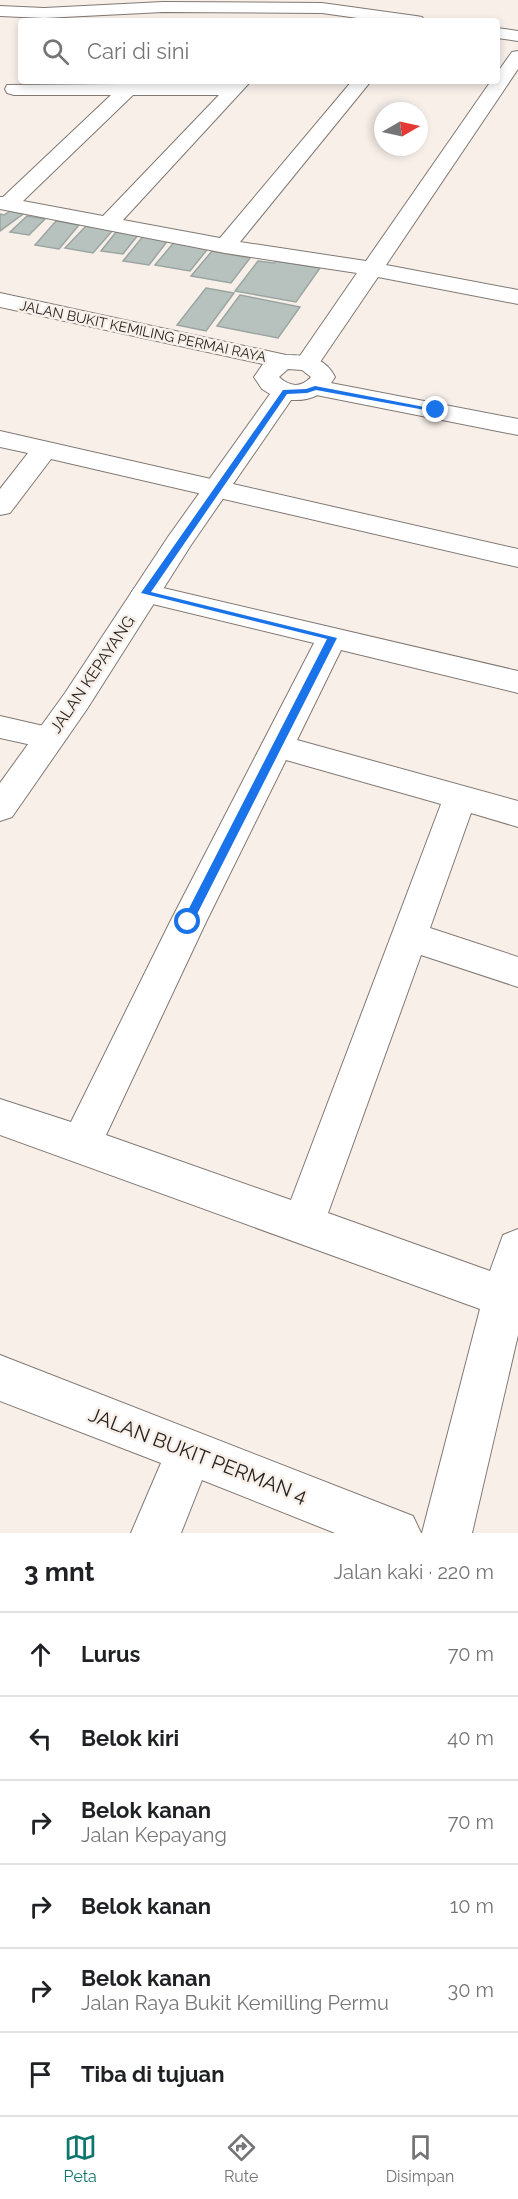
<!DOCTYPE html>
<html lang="id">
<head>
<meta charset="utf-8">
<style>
	:root { --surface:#fff; --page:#f6f6f6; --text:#202124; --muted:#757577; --line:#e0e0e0; --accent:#0f766e }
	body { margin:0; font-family:Raleway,sans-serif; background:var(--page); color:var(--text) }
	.compass { position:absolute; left:374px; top:102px; width:54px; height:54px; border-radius:50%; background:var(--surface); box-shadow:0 3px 9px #0003; rotate:81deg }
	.stop { position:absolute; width:18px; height:18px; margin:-14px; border:4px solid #1a73e8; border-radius:50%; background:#fff }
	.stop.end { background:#1a73e8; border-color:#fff; box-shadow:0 2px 6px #0008 }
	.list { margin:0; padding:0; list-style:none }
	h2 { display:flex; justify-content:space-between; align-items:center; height:78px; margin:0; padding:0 24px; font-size:26px }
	h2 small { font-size:20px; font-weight:400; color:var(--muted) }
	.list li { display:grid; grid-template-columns:39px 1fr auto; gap:18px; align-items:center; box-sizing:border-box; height:84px; padding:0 24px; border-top:2px solid var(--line) }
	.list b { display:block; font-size:22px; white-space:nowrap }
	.list p { margin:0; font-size:20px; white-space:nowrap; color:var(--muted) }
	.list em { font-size:20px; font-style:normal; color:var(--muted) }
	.icon { flex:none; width:33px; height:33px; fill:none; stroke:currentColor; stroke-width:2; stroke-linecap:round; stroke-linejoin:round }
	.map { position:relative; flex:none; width:518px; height:1533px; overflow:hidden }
	.search { position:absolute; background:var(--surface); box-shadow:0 3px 9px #0003; left:18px; right:18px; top:18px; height:66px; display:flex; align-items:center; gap:15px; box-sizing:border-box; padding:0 21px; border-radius:6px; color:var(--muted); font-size:22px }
	.sheet { height:582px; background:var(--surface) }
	nav { display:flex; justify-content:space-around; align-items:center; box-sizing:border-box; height:84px; border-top:2px solid var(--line); background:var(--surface); font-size:16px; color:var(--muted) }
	nav a { display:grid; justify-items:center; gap:3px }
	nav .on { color:var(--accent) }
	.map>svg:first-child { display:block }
	.building { fill:#b7c2bf; stroke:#9ba6a3; stroke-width:1.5 }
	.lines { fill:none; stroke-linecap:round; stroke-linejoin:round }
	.minor-casing { stroke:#817974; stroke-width:2 }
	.tertiary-casing { stroke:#817974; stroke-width:2 }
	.minor { fill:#fff; fill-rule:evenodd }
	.tertiary { fill:#fff; fill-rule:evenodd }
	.route { fill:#1a73e8 }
	.labels { text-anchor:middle; stroke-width:5; stroke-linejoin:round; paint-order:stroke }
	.far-street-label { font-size:14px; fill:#221f1d; stroke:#f8efe9 }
	.street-label { font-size:16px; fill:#221f1d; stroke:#f8efe9 }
	.near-street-label { font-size:20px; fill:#221f1d; stroke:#f8efe9 }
</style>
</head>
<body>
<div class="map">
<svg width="518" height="1533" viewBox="0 0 518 1533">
	<rect width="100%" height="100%" fill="#f8efe9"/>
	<g class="building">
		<path d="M10,211L23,214L0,231V214L4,215Z"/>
		<path d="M27,216L45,219L29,235L10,232Z"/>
		<path d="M56,221L79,225L59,249L35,245Z"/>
		<path d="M86,226L113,230L93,253L65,248Z"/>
		<path d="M116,232L138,235L123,254L101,251Z"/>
		<path d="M144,235L169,239L149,265L123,261Z"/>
		<path d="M176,240L210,246L190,271L155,265Z"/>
		<path d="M212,251L250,258L231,283L191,276Z"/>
		<path d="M258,261L274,263L276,261L320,268L296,302L235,291Z"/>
		<path d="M206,288L234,293L206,331L177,325Z"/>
		<path d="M240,295L300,307L278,338L217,326Z"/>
	</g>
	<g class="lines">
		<defs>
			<g id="minor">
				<path d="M163,2L322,3L416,16L422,17L425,21H379L322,13L163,12L44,18L0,16V6L44,8Z"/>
				<path d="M497,28L518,31V41L497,38Z"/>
				<path d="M518,51V69L386,265L518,290V304L378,277L316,368L307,370L298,368L295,363L357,273L225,253L0,209V197H3L111,95H14L7,93L5,89L7,85L229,83L232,81H251L123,220L220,238L352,81H371L240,242L366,261L491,81H497V73L512,52ZM133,95H219L103,216L23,201Z"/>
				<path d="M315,380L518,419V435L306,393L302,388L306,383Z"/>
				<path d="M0,431L518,549V567L51,459L10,513L0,515V489L28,453L0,447Z"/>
				<path d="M146,584L518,671V693L341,650L297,740L518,801V827L471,813L430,928L518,957V987L421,955L328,1213L490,1271L503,1235L518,1229V1335L472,1533H422L480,1309L0,1135V1099L71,1122L170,922L314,643L136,600L131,593L136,586ZM286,760L441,804L291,1200L106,1135L206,922Z"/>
				<path d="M0,716L61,730L66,738L61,746L50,749L0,738Z"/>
				<path d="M0,1355L413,1516L421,1533H335L202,1480L181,1533H131L161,1463L0,1401Z"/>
			</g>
			<path id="tertiary" d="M0,293L286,355C307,355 325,357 335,377C325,394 312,401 291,400L191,545L87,709L12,817L0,821V783L65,693L168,537L270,394L262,389L254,377L263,364L0,307ZM288,369L302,370L311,377C301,388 290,387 279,377Z"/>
		</defs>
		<use href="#minor" class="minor-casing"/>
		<use href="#tertiary" class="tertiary-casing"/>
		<use href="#minor" class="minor"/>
		<use href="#tertiary" class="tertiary"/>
	</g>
	<path class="route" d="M315,386L440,410L436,412L316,390L307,393L287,394L151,592L337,638L193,922L188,926L182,922L327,639L141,593L283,390L306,389Z"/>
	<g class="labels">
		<g class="far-street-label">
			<text transform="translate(143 331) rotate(12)" y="5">JALAN BUKIT KEMILING PERMAI RAYA</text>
		</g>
		<g class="street-label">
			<text transform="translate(92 674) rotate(-56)" y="6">JALAN KEPAYANG</text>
		</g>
		<g class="near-street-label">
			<text transform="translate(198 1455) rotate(21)" y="7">JALAN BUKIT PERMAN 4</text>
		</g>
	</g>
</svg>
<svg class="compass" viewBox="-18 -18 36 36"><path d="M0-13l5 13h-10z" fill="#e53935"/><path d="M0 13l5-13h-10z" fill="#757577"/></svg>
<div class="stop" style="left:188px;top:922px"></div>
<div class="stop end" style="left:436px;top:410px"></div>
<div class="search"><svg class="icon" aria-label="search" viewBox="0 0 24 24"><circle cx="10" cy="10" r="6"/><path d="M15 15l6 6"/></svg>Cari di sini</div>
</div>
<section class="sheet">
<h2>3 mnt<small>Jalan kaki · 220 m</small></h2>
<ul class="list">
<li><svg class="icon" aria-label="ahead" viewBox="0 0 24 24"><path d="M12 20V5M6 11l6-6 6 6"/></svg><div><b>Lurus</b></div><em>70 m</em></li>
<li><svg class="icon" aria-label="left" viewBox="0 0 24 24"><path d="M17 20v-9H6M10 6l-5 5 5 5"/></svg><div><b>Belok kiri</b></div><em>40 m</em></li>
<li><svg class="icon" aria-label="right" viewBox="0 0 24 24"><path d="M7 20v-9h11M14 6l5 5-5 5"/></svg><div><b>Belok kanan</b><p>Jalan Kepayang</p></div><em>70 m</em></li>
<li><svg class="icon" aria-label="right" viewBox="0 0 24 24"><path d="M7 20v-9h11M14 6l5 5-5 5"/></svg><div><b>Belok kanan</b></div><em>10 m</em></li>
<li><svg class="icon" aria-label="right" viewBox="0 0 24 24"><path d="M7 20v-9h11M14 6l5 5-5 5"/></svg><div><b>Belok kanan</b><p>Jalan Raya Bukit Kemilling Permu</p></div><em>30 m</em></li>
<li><svg class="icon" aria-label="arrive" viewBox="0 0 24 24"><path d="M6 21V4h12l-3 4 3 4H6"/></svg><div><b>Tiba di tujuan</b></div></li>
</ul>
</section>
<nav>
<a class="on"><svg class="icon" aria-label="map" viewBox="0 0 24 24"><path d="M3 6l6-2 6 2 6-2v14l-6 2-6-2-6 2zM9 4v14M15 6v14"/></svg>Peta</a>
<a><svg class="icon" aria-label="directions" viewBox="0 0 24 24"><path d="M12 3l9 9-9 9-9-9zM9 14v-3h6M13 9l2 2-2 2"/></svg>Rute</a>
<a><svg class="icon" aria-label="saved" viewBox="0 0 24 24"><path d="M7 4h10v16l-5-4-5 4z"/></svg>Disimpan</a>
</nav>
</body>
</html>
